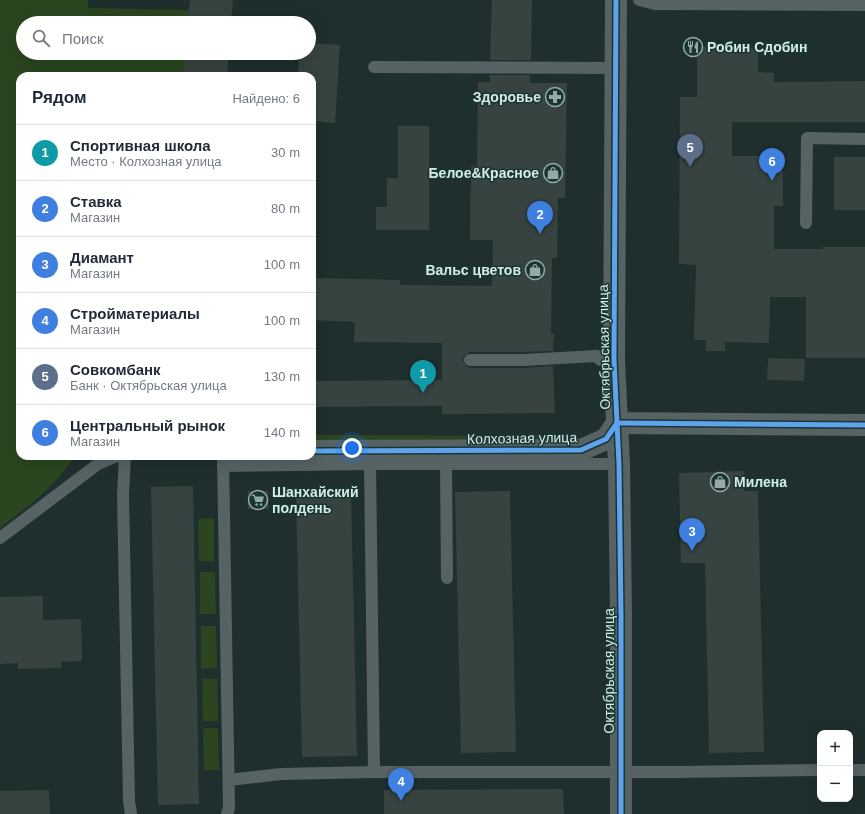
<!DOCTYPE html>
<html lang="ru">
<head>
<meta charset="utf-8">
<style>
	:root { --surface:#fff; --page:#f6f6f7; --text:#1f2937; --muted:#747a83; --line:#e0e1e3; --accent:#556269 }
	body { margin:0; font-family:Arial,sans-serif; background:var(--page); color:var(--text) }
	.controls { position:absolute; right:12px; bottom:12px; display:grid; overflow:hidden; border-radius:8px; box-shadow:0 4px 16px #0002 }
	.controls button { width:36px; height:36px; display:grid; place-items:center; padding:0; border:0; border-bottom:1px solid var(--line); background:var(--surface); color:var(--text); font:20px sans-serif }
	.you { position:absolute; left:352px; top:448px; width:14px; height:14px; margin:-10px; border:3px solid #fff; border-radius:50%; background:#1a73e8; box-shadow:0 0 0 6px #1a73e833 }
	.badge { display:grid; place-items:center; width:26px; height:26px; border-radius:50%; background:var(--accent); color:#fff; font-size:13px; font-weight:700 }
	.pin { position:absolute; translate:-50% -33px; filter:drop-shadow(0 1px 2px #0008) }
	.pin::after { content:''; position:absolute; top:21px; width:14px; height:12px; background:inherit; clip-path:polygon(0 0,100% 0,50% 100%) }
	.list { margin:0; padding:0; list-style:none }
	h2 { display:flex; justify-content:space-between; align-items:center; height:52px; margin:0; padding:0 16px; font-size:17px }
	h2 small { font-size:13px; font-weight:400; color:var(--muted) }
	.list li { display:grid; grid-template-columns:26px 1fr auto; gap:12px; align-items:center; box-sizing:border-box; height:56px; padding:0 16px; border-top:1px solid var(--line) }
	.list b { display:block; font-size:15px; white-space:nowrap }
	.list p { margin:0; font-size:13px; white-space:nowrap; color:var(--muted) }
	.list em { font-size:13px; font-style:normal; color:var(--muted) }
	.icon { flex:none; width:22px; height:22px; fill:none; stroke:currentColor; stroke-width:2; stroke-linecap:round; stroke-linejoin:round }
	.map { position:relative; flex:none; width:865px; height:814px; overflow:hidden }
	.search { position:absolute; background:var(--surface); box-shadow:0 4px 16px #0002; left:16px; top:16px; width:300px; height:44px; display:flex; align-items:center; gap:10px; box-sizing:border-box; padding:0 14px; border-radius:22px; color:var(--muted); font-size:15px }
	.panel { position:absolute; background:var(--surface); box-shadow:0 4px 16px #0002; left:16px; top:72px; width:300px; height:388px; border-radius:12px }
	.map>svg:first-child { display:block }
	.green { fill:#2a451f }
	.building { fill:#374340 }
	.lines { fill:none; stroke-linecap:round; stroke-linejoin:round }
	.service { stroke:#566264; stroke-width:12 }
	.minor { stroke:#566264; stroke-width:22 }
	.tertiary { stroke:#566264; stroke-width:22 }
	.cycleway-casing { stroke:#183633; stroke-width:8 }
	.cycleway { stroke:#60a3ed; stroke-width:5 }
	.labels { text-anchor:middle; stroke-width:3; stroke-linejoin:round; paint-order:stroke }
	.poi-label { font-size:14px; font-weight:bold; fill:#d8e9e7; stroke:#183633; text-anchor:start }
	.street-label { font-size:14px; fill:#d8e9e7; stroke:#183633 }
</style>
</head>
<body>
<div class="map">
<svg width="865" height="814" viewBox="0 0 865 814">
	<rect width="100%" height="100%" fill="#1f2f2d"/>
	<g class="green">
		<path d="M0,0H88V8L189,10L187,23H23V53H185L183,76H20V456H75L60,476L36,500L0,528Z"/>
		<path d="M312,435L563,436V444L312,445Z"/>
		<path d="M214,518V561H199L198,519Z"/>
		<path d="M200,572H215L216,614H200Z"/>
		<path d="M201,626H216L217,668L201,669Z"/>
		<path d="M202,679H217L218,721H203Z"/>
		<path d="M203,728H218L219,770H204Z"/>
	</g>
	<g class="building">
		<path d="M190,0H233L231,23H187Z"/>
		<path d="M492,0H532L531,60H490Z"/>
		<path d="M309,43L340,45L335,123L312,121V76H298L299,53H309Z"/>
		<path d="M697,47L758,48V72L774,73V82L865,81V122H732V156H783V206H774V249H823V247H865V358H806V297H770L769,343L725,342V351H706V340H694L696,265L679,264L680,97H697Z"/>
		<path d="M185,53H229L227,76H183Z"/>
		<path d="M490,75H530V83H567L565,198H558L557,258H552L551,334H554L553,351L523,352H470L464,356L463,360L466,366L470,368H523L553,366L555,413L442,414V406L312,407V381L442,380V343L354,342L355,322L312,320V278L400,280V285L492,286L493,240H470L471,166H477L478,82H490Z"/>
		<path d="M398,126H429V230H376V207H387V178H398Z"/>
		<rect x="834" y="157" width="31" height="53"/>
		<path d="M768,358L805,359L804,381L767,380Z"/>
		<path d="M744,471V491H758L764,752L709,753L705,563H681L679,473Z"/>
		<path d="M193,486L199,804L158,805L151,487Z"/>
		<path d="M248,491H268L269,509H248Z"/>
		<path d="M510,491L516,752L461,753L455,492Z"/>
		<path d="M351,495L357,756L302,757L296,496Z"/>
		<path d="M43,596V620L81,619L82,661L61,662V668L18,669V663L0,664V597Z"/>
		<path d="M563,789L564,814H384V790Z"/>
		<path d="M49,790L50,814H0V791Z"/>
	</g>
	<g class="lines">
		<g class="service">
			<path d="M639,0L655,4L865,5"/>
			<path d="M374,67L616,68"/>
			<path d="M806,223L807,138L865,139"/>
			<path d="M470,360H523L597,356L600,360H614"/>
			<path d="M125,456L123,494L129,801L131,814"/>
			<path d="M223,456L229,808L227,814"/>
			<path d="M446,465L447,578"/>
			<path d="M223,466L370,464"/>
			<path d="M0,538L98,464L117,456"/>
			<path d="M850,770H865"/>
			<path d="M374,772L370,464H619"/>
			<path d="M229,780L281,774L374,772H677L820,770"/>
		</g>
		<g class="minor">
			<path d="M617,423L619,464L621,615V814"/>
			<path d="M312,451L581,450L606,439L617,423"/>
		</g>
		<path class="tertiary" d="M616,0L614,360L617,423L865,425"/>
		<defs>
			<g id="cycleway">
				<path d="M616,0L614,360L619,464L621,615V814"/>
				<path d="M617,423L865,425"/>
				<path d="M312,451L581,450L606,439L617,423"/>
			</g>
		</defs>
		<use href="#cycleway" class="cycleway-casing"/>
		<use href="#cycleway" class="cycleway"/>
	</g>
	<defs>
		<symbol id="restaurant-ring" viewBox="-11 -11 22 22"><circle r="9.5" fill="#183633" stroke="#97a8a6" stroke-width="1.5"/><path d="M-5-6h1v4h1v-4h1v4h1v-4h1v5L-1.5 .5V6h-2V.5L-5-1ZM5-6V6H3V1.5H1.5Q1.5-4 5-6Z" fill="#97a8a6"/></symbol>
		<symbol id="pharmacy-ring" viewBox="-11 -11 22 22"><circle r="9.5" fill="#183633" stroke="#97a8a6" stroke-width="1.5"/><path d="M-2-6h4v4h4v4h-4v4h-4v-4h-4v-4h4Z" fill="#97a8a6"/></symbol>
		<symbol id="shop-ring" viewBox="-11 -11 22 22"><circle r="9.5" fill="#183633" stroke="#97a8a6" stroke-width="1.5"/><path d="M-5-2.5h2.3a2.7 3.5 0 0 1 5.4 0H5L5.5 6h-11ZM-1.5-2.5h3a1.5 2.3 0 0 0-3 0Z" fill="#97a8a6"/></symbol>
		<symbol id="supermarket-ring" viewBox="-11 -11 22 22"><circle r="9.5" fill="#183633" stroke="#97a8a6" stroke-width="1.5"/><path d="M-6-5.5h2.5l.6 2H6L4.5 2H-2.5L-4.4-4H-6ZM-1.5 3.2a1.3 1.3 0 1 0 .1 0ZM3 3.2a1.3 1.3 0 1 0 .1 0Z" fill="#97a8a6"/></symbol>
	</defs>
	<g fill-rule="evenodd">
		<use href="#restaurant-ring" x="682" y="36" width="22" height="22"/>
		<use href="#pharmacy-ring" x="544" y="86" width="22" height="22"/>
		<use href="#shop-ring" x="542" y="162" width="22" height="22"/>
		<use href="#shop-ring" x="524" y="259" width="22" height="22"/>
		<use href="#shop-ring" x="709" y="471" width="22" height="22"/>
		<use href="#supermarket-ring" x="247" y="489" width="22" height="22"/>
	</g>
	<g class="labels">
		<g class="poi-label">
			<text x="707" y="52">Робин Сдобин</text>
			<text x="541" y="102" text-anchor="end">Здоровье</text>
			<text x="539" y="178" text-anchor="end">Белое&amp;Красное</text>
			<text x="521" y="275" text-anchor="end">Вальс цветов</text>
			<text x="734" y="487">Милена</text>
			<text x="272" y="497">Шанхайский<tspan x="272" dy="16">полдень</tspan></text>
		</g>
		<g class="street-label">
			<text transform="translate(604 347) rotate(-91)" y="5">Октябрьская улица</text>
			<text transform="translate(522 438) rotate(-1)" y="5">Колхозная улица</text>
			<text transform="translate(609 671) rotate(-90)" y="5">Октябрьская улица</text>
		</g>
	</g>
</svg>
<div class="controls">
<button>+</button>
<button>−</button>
</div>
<div class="you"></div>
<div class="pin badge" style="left:423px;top:393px;background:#0f9aa8">1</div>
<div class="pin badge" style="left:540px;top:234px;background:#3f7fe0">2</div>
<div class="pin badge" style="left:692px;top:551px;background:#3f7fe0">3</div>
<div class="pin badge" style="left:401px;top:801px;background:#3f7fe0">4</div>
<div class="pin badge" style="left:690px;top:167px;background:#5c6f8a">5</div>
<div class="pin badge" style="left:772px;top:181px;background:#3f7fe0">6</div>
<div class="search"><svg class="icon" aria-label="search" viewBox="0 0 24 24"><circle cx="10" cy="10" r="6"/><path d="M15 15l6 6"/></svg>Поиск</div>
<section class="panel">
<h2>Рядом<small>Найдено: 6</small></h2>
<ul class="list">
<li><span class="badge" style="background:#0f9aa8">1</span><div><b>Спортивная школа</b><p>Место · Колхозная улица</p></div><em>30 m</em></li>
<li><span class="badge" style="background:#3f7fe0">2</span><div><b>Ставка</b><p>Магазин</p></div><em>80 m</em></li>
<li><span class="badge" style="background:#3f7fe0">3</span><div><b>Диамант</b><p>Магазин</p></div><em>100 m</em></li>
<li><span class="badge" style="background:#3f7fe0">4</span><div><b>Стройматериалы</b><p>Магазин</p></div><em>100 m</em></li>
<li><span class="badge" style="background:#5c6f8a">5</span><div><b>Совкомбанк</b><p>Банк · Октябрьская улица</p></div><em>130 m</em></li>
<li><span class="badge" style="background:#3f7fe0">6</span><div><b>Центральный рынок</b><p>Магазин</p></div><em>140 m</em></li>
</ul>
</section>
</div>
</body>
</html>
